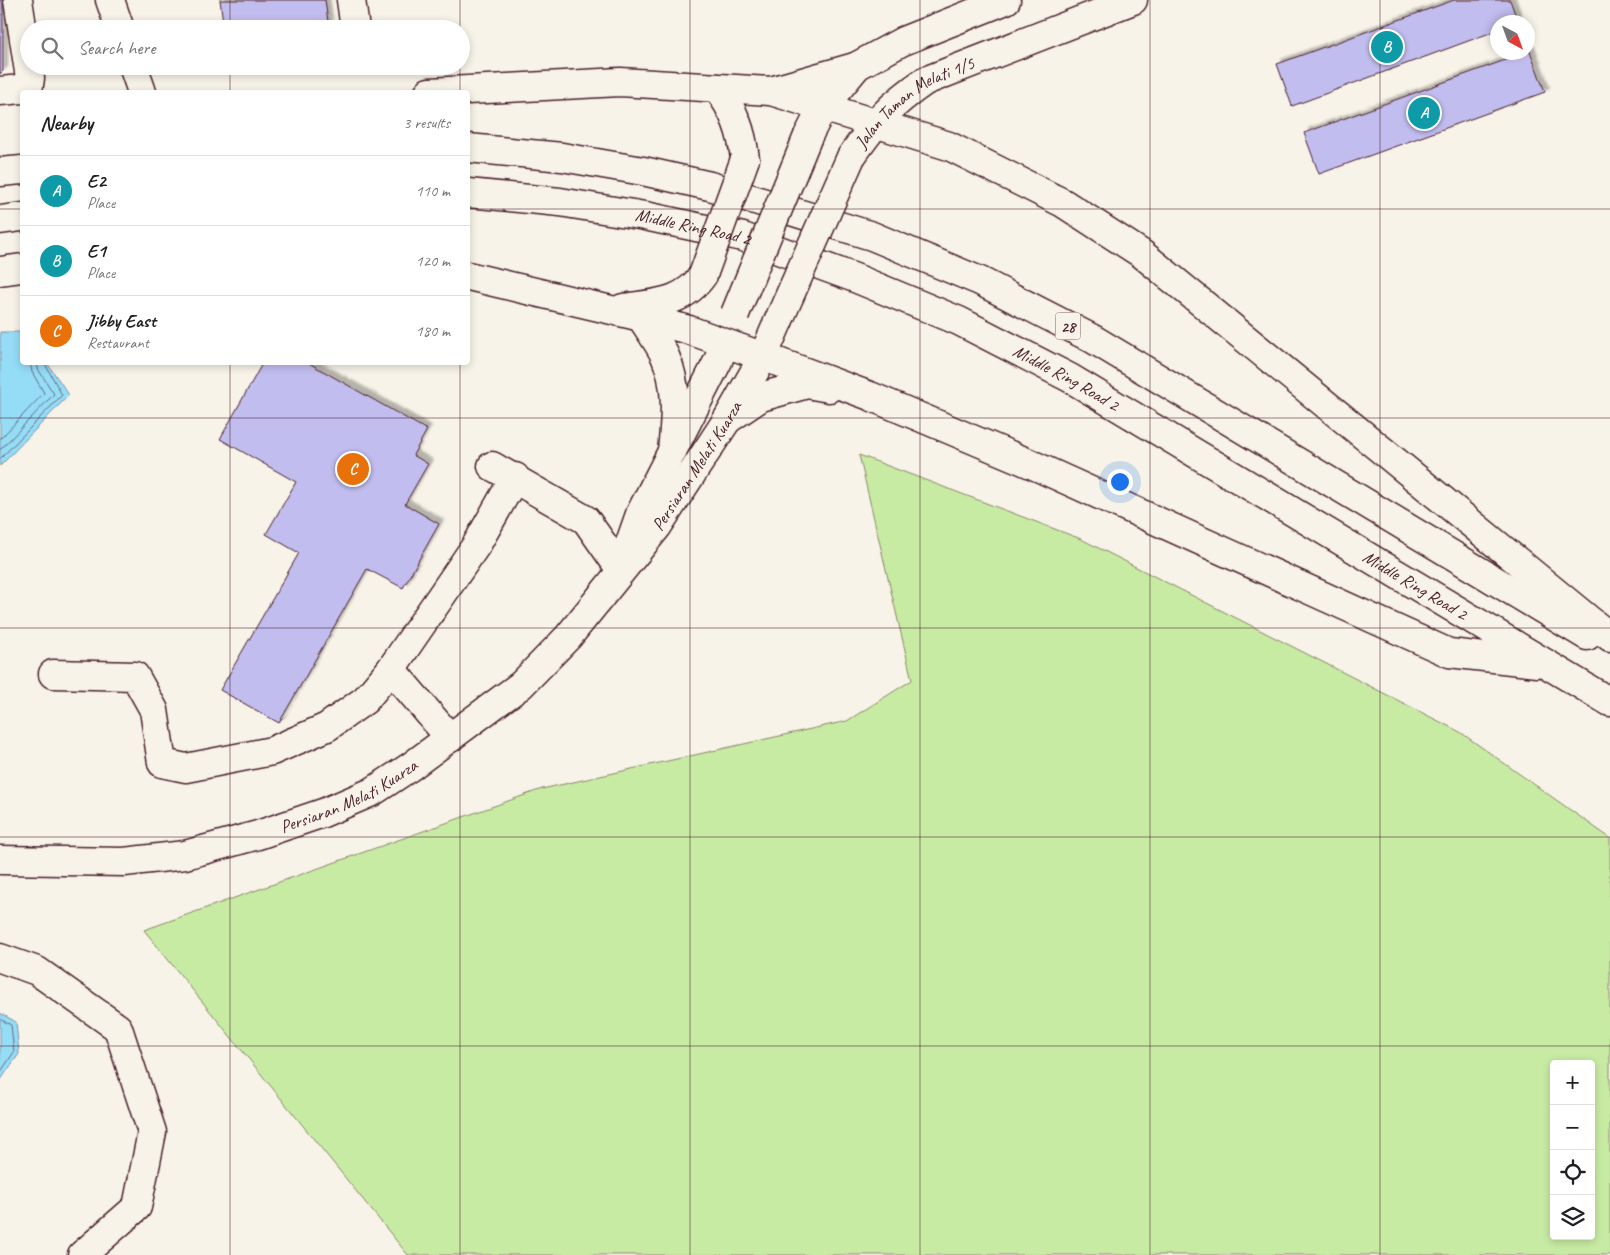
<!DOCTYPE html>
<html lang="en">
<head>
<meta charset="utf-8">
<style>
	:root { --surface:#fff; --page:#f6f6f6; --text:#202124; --muted:#757577; --line:#e0e0e0; --accent:#d1495b }
	body { margin:0; font-family:Caveat,sans-serif; background:var(--page); color:var(--text) }
	.controls { position:absolute; right:15px; bottom:15px; display:grid; overflow:hidden; border-radius:5px; box-shadow:0 2px 8px #0003 }
	.controls button { width:45px; height:45px; display:grid; place-items:center; padding:0; border:0; border-bottom:1px solid var(--line); background:var(--surface); color:var(--text); font:25px sans-serif }
	.compass { position:absolute; left:1490px; top:15px; width:45px; height:45px; border-radius:50%; background:var(--surface); box-shadow:0 2px 8px #0003; rotate:139deg }
	.you { position:absolute; left:1119px; top:481px; width:18px; height:18px; margin:-12px; border:4px solid #fff; border-radius:50%; background:#1a73e8; box-shadow:0 0 0 8px #1a73e833 }
	.badge { display:grid; place-items:center; width:32px; height:32px; border-radius:50%; background:var(--accent); color:#fff; font-size:16px; font-weight:700 }
	.pin { position:absolute; translate:-50% -50%; border:2px solid #fff; box-shadow:0 1px 5px #0006 }
	.list { margin:0; padding:0; list-style:none }
	h2 { display:flex; justify-content:space-between; align-items:center; height:65px; margin:0; padding:0 20px; font-size:21px }
	h2 small { font-size:16px; font-weight:400; color:var(--muted) }
	.list li { display:grid; grid-template-columns:32px 1fr auto; gap:15px; align-items:center; box-sizing:border-box; height:70px; padding:0 20px; border-top:1px solid var(--line) }
	.list b { display:block; font-size:19px; white-space:nowrap }
	.list p { margin:0; font-size:16px; white-space:nowrap; color:var(--muted) }
	.list em { font-size:16px; font-style:normal; color:var(--muted) }
	.icon { flex:none; width:28px; height:28px; fill:none; stroke:currentColor; stroke-width:2; stroke-linecap:round; stroke-linejoin:round }
	.map { position:relative; flex:none; width:1610px; height:1255px; overflow:hidden }
	.search { position:absolute; background:var(--surface); box-shadow:0 2px 8px #0003; left:20px; top:20px; width:450px; height:55px; display:flex; align-items:center; gap:12px; box-sizing:border-box; padding:0 18px; border-radius:28px; color:var(--muted); font-size:19px }
	.panel { position:absolute; background:var(--surface); box-shadow:0 2px 8px #0003; left:20px; top:90px; width:450px; height:275px; border-radius:5px }
	.map>svg:first-child { display:block }
	.green { fill:#c8eba4; stroke:#898568; fill-rule:evenodd }
	.water { fill:#95dcf7; stroke:#7790a5 }
	.lines { fill:none; stroke-linecap:round; stroke-linejoin:round }
	.shore { stroke:#686b7d; stroke-width:1 }
	.building { fill:#c2bdef; stroke:#4a1f2b; filter:url(#shadow) }
	.minor-casing { stroke:#4a1f2b; stroke-width:31 }
	.major-casing { stroke:#4a1f2b; stroke-width:31 }
	.highway-casing { stroke:#4a1f2b; stroke-width:31 }
	.minor { stroke:#f7f3e8; stroke-width:28 }
	.major { stroke:#f7f3e8; stroke-width:28 }
	.highway { stroke:#f7f3e8; stroke-width:28 }
	.major-bridge-casing { stroke:#4a1f2b; stroke-width:31; stroke-linecap:butt }
	.highway-bridge-casing { stroke:#4a1f2b; stroke-width:31; stroke-linecap:butt }
	.major-bridge { stroke:#f7f3e8; stroke-width:28 }
	.highway-bridge { stroke:#f7f3e8; stroke-width:28 }
	.grid { fill:none; stroke:#4a1f2b; stroke-width:1; stroke-opacity:0.55 }
	.labels { text-anchor:middle; stroke-width:4; stroke-linejoin:round; paint-order:stroke }
	.shield { fill:#f7f3e8; stroke:#7e5f64; stroke-width:1 }
	.shield-label { font-size:16px; font-weight:bold; fill:#4a1f2b }
	.street-label { font-size:18px; fill:#4a1f2b; stroke:#f7f3e8 }
</style>
</head>
<body>
<div class="map">
<svg width="1610" height="1255" viewBox="0 0 1610 1255">
	<defs>
		<filter id="shadow"><feDropShadow dx="4.5" dy="-4.5" stdDeviation="1" flood-color="#0004"/></filter>
	</defs>
	<rect width="100%" height="100%" fill="#f7f3e8"/>
	<filter id="ink" filterUnits="userSpaceOnUse"><feTurbulence type="fractalNoise" baseFrequency=".02" numOctaves="2"/><feDisplacementMap in="SourceGraphic" scale="10" xChannelSelector="R" yChannelSelector="G"/><feConvolveMatrix kernelMatrix="1 2 1 2 8 2 1 2 1" color-interpolation-filters="sRGB"/></filter>
	<g filter="url(#ink)">
		<path class="green" d="M859,455L1081,539L1460,732L1610,838V1255H408L144,930L542,789L847,721L912,680ZM1554,1064H1591V1236H1554Z"/>
		<g class="water">
			<path d="M0,332H22V362L47,363L69,395L0,466Z"/>
			<path d="M0,1013L16,1022L19,1054L0,1081Z"/>
		</g>
		<g class="lines">
			<g class="shore">
				<path d="M0,439L44,393L32,372L30,362"/>
				<path d="M0,450L54,394L38,369L37,362"/>
				<path d="M0,459L62,395L44,362"/>
				<path d="M0,1019L11,1025L14,1052L0,1073"/>
			</g>
		</g>
		<g class="building">
			<path d="M0,0H3V71L0,74Z"/>
			<path d="M220,0H325L329,29H224Z"/>
			<path d="M1454,0H1510L1518,22H1498V30L1292,106L1277,64Z"/>
			<path d="M1530,51L1545,92L1319,174L1304,133Z"/>
			<path d="M263,362H307L427,430L413,455L428,464L405,504L439,524L403,588L367,569L279,723L220,690L299,553L266,534L296,482L220,439Z"/>
		</g>
		<g class="lines">
			<defs>
				<g id="minor">
					<path d="M110,0L120,29"/>
					<path d="M351,0L355,29"/>
					<path d="M133,66L142,92"/>
					<path d="M0,91L22,89L29,85L30,78L18,0"/>
					<path d="M492,466L586,520L621,570"/>
					<path d="M626,554L640,514L718,361L724,343"/>
					<path d="M391,669L450,738"/>
					<path d="M53,674L135,676L154,710L162,763L186,768L272,751L327,727L365,700L391,669L477,544L515,477"/>
					<path id="s1" d="M0,860L124,862L185,855L258,835L323,813L372,792L410,767L521,685L568,637L657,527L727,420L763,357"/>
					<path d="M0,958L37,971L118,1028L152,1132L137,1207L82,1255"/>
				</g>
				<g id="major">
					<path d="M771,91L855,67"/>
					<path d="M808,136L823,107L857,66L903,41L1006,0"/>
					<path id="s2" d="M851,157C876,121 889,106 925,81L1133,0"/>
					<path d="M763,357L778,322"/>
				</g>
				<g id="highway">
					<path d="M717,88C734,110 742,131 745,159"/>
					<path d="M429,92L620,82L771,91L949,146L1063,203L1142,254L1610,637"/>
					<path d="M468,148L562,157L643,171L710,186L872,236L980,281L1093,339L1587,636"/>
					<path d="M0,172L22,170"/>
					<path id="s3" d="M468,193L560,202L645,216L743,237L855,278L959,321L1070,378L1610,702"/>
					<path d="M0,220L22,217"/>
					<path d="M0,271L22,268"/>
					<path d="M468,276L641,317L689,330L792,367L870,396L1031,464L1449,653L1537,663"/>
					<path d="M623,308C655,303 683,304 703,275"/>
					<path d="M641,317C649,330 659,343 665,356C679,387 675,420 672,452"/>
					<path d="M727,420L761,397L807,384L829,388"/>
				</g>
			</defs>
			<use href="#minor" class="minor-casing"/>
			<use href="#major" class="major-casing"/>
			<use href="#highway" class="highway-casing"/>
			<use href="#minor" class="minor"/>
			<use href="#major" class="major"/>
			<use href="#highway" class="highway"/>
			<defs>
				<g id="major-bridge">
					<path d="M735,314L808,136"/>
					<path d="M778,322L851,157"/>
				</g>
				<path id="highway-bridge" d="M703,275L745,159"/>
			</defs>
			<use href="#major-bridge" class="major-bridge-casing"/>
			<use href="#highway-bridge" class="highway-bridge-casing"/>
			<use href="#major-bridge" class="major-bridge"/>
			<use href="#highway-bridge" class="highway-bridge"/>
		</g>
	</g>
	<path class="grid" d="M230,0V29M460,0V29M690,0V1255M920,0V1255M1150,0V1255M1380,0V1255M230,66V92M460,66V92M0,209H22M468,209H1610M230,362V1255M460,362V1255M0,418H1610M0,628H1610M0,837H1610M0,1046H1610"/>
	<g class="labels">
		<rect class="shield" x="1055.5" y="312.5" width="25" height="27" rx="4"/>
		<g class="shield-label">
			<text x="1068" y="332">28</text>
		</g>
		<g class="street-label">
			<text dy="6" stroke="none"><textPath href="#s2" startOffset="86">Jalan Taman Melati 1/5</textPath></text>
			<text dy="6" stroke="none"><textPath href="#s3" startOffset="228">Middle Ring Road 2</textPath></text>
			<text dy="6" stroke="none"><textPath href="#s3" startOffset="632">Middle Ring Road 2</textPath></text>
			<text dy="6" stroke="none"><textPath href="#s1" startOffset="848">Persiaran Melati Kuarza</textPath></text>
			<text dy="6" stroke="none"><textPath href="#s3" startOffset="1038">Middle Ring Road 2</textPath></text>
			<text dy="6" stroke="none"><textPath href="#s1" startOffset="360">Persiaran Melati Kuarza</textPath></text>
		</g>
	</g>
</svg>
<div class="controls">
<button>+</button>
<button>−</button>
<button><svg class="icon" aria-label="locate" viewBox="0 0 24 24"><circle cx="12" cy="12" r="6"/><path d="M12 2v4M12 18v4M2 12h4M18 12h4"/></svg></button>
<button><svg class="icon" aria-label="layers" viewBox="0 0 24 24"><path d="M12 4l9 5-9 5-9-5zM3 14l9 5 9-5"/></svg></button>
</div>
<svg class="compass" viewBox="-18 -18 36 36"><path d="M0-13l5 13h-10z" fill="#e53935"/><path d="M0 13l5-13h-10z" fill="#757577"/></svg>
<div class="you"></div>
<div class="pin badge" style="left:1424px;top:113px;background:#0f9aa8">A</div>
<div class="pin badge" style="left:1387px;top:47px;background:#0f9aa8">B</div>
<div class="pin badge" style="left:353px;top:469px;background:#e8710a">C</div>
<div class="search"><svg class="icon" aria-label="search" viewBox="0 0 24 24"><circle cx="10" cy="10" r="6"/><path d="M15 15l6 6"/></svg>Search here</div>
<section class="panel">
<h2>Nearby<small>3 results</small></h2>
<ul class="list">
<li><span class="badge" style="background:#0f9aa8">A</span><div><b>E2</b><p>Place</p></div><em>110 m</em></li>
<li><span class="badge" style="background:#0f9aa8">B</span><div><b>E1</b><p>Place</p></div><em>120 m</em></li>
<li><span class="badge" style="background:#e8710a">C</span><div><b>Jibby East</b><p>Restaurant</p></div><em>180 m</em></li>
</ul>
</section>
</div>
</body>
</html>
